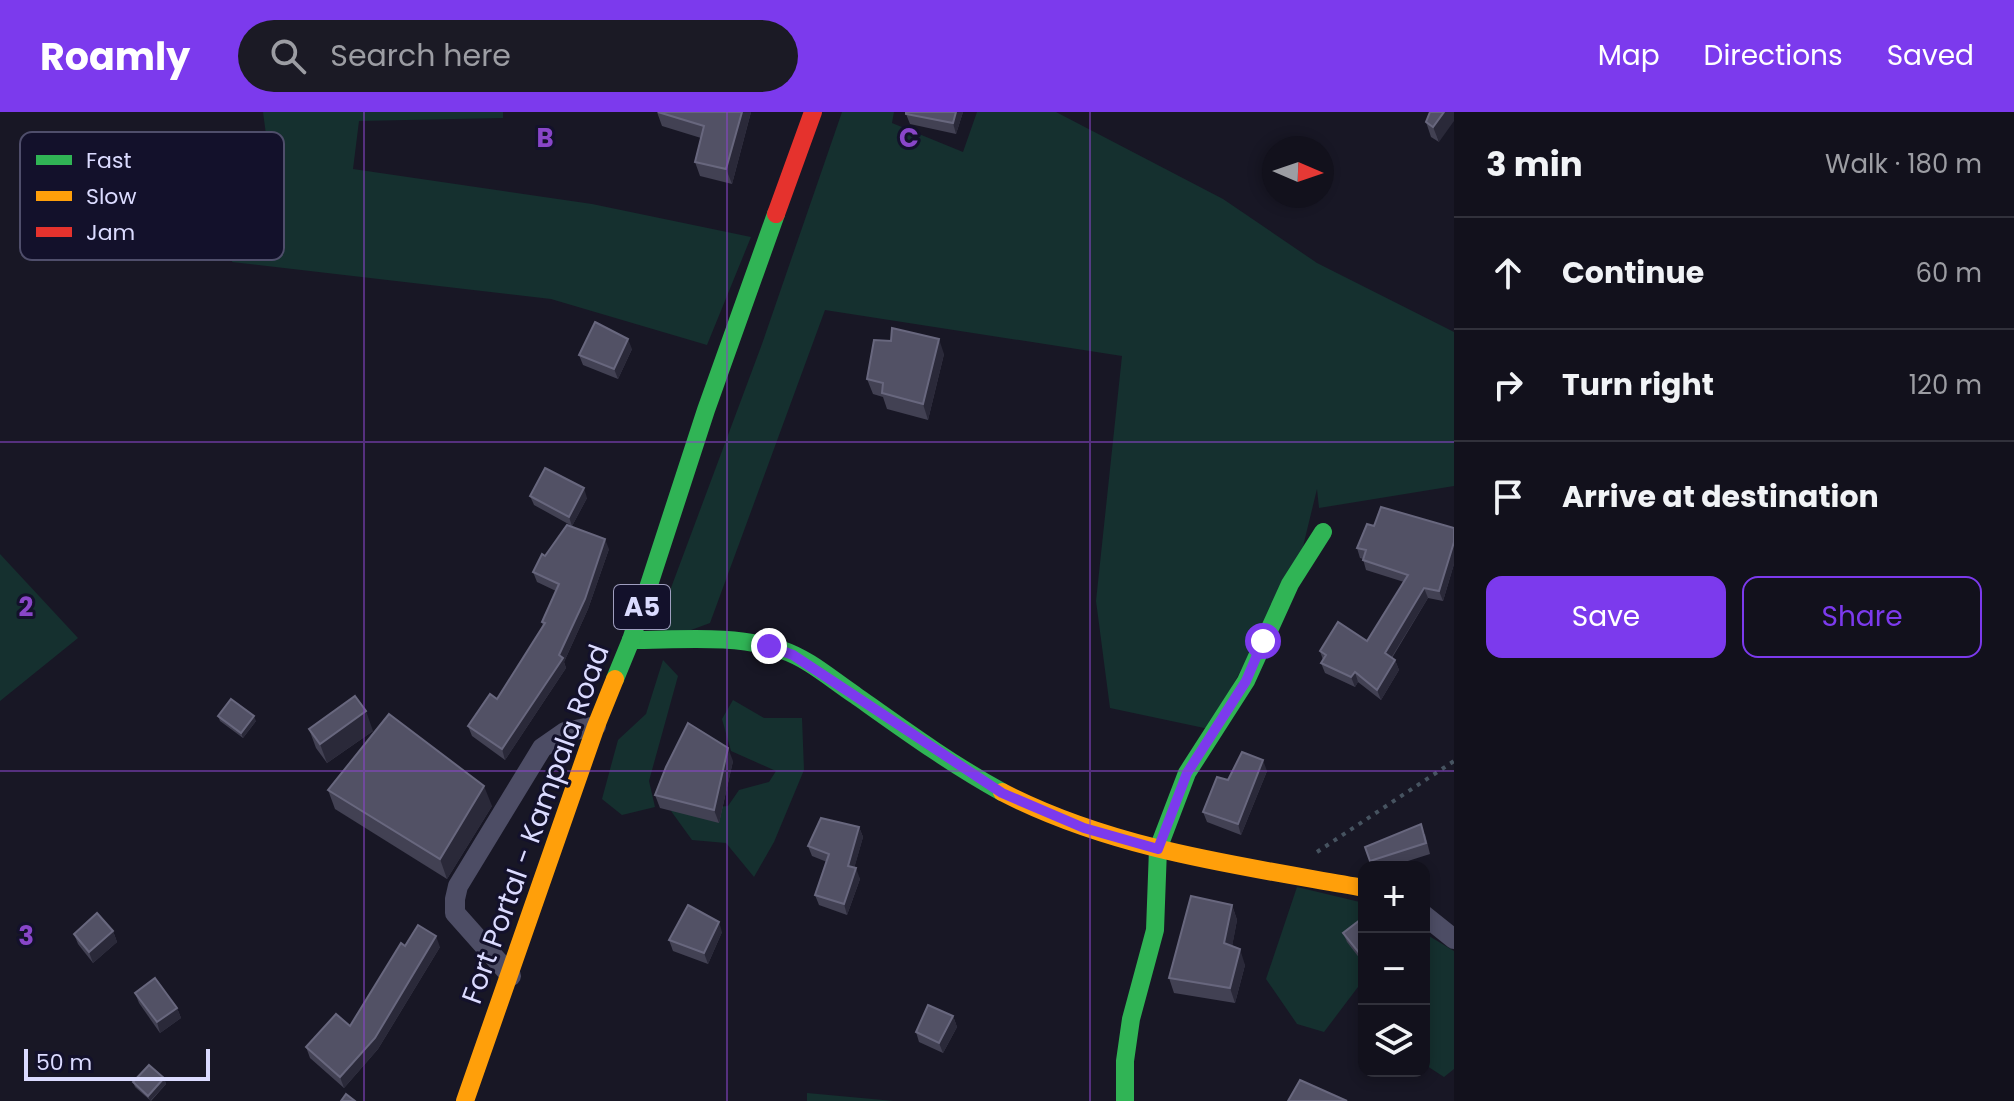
<!DOCTYPE html>
<html lang="en">
<head>
<meta charset="utf-8">
<style>
	:root { --surface:#12111c; --page:#1b1a25; --text:#f1f3f6; --muted:#9c9da3; --line:#31313b; --accent:#7c3aed }
	body { margin:0; font-family:Poppins,sans-serif; background:var(--page); color:var(--text) }
	.controls { position:absolute; right:24px; bottom:24px; display:grid; overflow:hidden; border-radius:16px; box-shadow:0 4px 12px #0003 }
	.controls button { width:72px; height:72px; display:grid; place-items:center; padding:0; border:0; border-bottom:2px solid var(--line); background:var(--surface); color:var(--text); font:40px sans-serif }
	.compass { position:absolute; left:1262px; top:24px; width:72px; height:72px; border-radius:50%; background:var(--surface); box-shadow:0 4px 12px #0003; rotate:92deg }
	.scale { position:absolute; left:24px; bottom:20px; width:186px; box-sizing:border-box; padding-left:8px; border:4px solid #dbdbff; border-top:0; font-size:22px; line-height:28px; white-space:nowrap; color:#dbdbff; -webkit-text-stroke:6px #13112b; paint-order:stroke }
	.stop { position:absolute; width:24px; height:24px; margin:-18px; border:6px solid #7c3aed; border-radius:50%; background:#fff }
	.stop.end { background:#7c3aed; border-color:#fff; box-shadow:0 2px 8px #0008 }
	.list { margin:0; padding:0; list-style:none }
	h2 { display:flex; justify-content:space-between; align-items:center; height:104px; margin:0; padding:0 32px; font-size:34px }
	h2 small { font-size:26px; font-weight:400; color:var(--muted) }
	.list li { display:grid; grid-template-columns:52px 1fr auto; gap:24px; align-items:center; box-sizing:border-box; height:112px; padding:0 32px; border-top:2px solid var(--line) }
	.list b { display:block; font-size:30px; white-space:nowrap }
	.list em { font-size:26px; font-style:normal; color:var(--muted) }
	.actions { display:flex; gap:16px; padding:24px 32px }
	.actions a { flex:1; padding:18px 0; border:2px solid var(--accent); border-radius:16px; text-align:center; font-size:28px; color:var(--accent) }
	.actions .main { background:var(--accent); color:#fff }
	.icon { flex:none; width:44px; height:44px; fill:none; stroke:currentColor; stroke-width:2; stroke-linecap:round; stroke-linejoin:round }
	.map { position:relative; flex:none; width:1454px; height:989px; overflow:hidden }
	header { display:flex; align-items:center; gap:48px; box-sizing:border-box; height:112px; padding:0 40px; background:var(--accent); color:#fff }
	header strong { font-size:38px }
	nav { display:flex; gap:44px; margin-inline-start:auto; font-size:28px }
	.search { width:560px; height:72px; background:var(--page); display:flex; align-items:center; gap:20px; box-sizing:border-box; padding:0 28px; border-radius:44px; color:var(--muted); font-size:30px }
	main { display:flex }
	aside { flex:1; background:var(--surface) }
	.map>svg:first-child { display:block }
	.green { fill:#15302f }
	.lines { fill:none; stroke-linecap:round; stroke-linejoin:round }
	.path { stroke:#465360; stroke-width:4; stroke-dasharray:4 6; stroke-linecap:butt }
	.street { stroke:#4d4d65; stroke-width:20 }
	.fast { stroke:#30b455; stroke-width:18 }
	.slow { stroke:#ff9f0a; stroke-width:18 }
	.jam { stroke:#e5322d; stroke-width:18 }
	.wall { fill:#424153 }
	.shaded-wall { fill:#2a2939 }
	.building { fill:#525165; stroke:#68677e; stroke-width:2 }
	.route { stroke:#7c3aed; stroke-width:10 }
	.grid { fill:none; stroke:#8946c9; stroke-width:2; stroke-opacity:0.55 }
	.labels { text-anchor:middle; stroke-width:6; stroke-linejoin:round; paint-order:stroke }
	.shield { fill:#13112b; stroke:#9f9ebf; stroke-width:2 }
	.shield-label { font-size:26px; font-weight:bold; fill:#dbdbff }
	.street-label { font-size:28px; fill:#dbdbff; stroke:#13112b }
	.key { fill:#13112b; stroke:#4f4e6b; stroke-width:2 }
	.key-label { font-size:22px; fill:#dbdbff }
	.grid-label { font-size:26px; text-anchor:middle; font-weight:bold; fill:#8946c9; stroke:#13112b; stroke-width:6; stroke-linejoin:round; paint-order:stroke }
</style>
</head>
<body>
<header>
<strong>Roamly</strong>
<div class="search"><svg class="icon" aria-label="search" viewBox="0 0 24 24"><circle cx="10" cy="10" r="6"/><path d="M15 15l6 6"/></svg>Search here</div>
<nav><a>Map</a><a>Directions</a><a>Saved</a></nav>
</header>
<main>
<div class="map">
<svg width="1454" height="989" viewBox="0 0 1454 989">
	<rect width="100%" height="100%" fill="#181725"/>
	<g class="green">
		<path d="M263,0H503V6L359,9L353,57L592,92L751,125L707,233L551,187L232,150L269,45Z"/>
		<path d="M842,0H894L892,11L963,40L977,0H1056L1223,87L1317,151L1454,220V374L1319,396L1317,377L1299,451L1209,617L1110,596L1096,489L1122,244L825,198L710,511L672,525L663,517L662,500L762,232Z"/>
		<path d="M0,442L78,526L0,589Z"/>
		<path d="M663,548L678,564L649,669L655,695L622,703L602,687L618,628L646,602Z"/>
		<path d="M733,588L764,606H802L804,658L774,730L754,765L726,731L692,728L671,699L728,694L739,678L769,670L776,659L731,639L722,607Z"/>
		<path d="M1297,775L1364,791V867L1324,920L1297,912L1266,867Z"/>
		<path d="M1424,821L1454,839V957L1444,965L1424,952L1427,928Z"/>
		<path d="M807,981L894,989H807Z"/>
	</g>
	<g class="lines">
		<path class="path" d="M1317,740L1454,649"/>
		<g class="street">
			<path d="M1424,803L1454,827"/>
			<path d="M511,864L455,801V787L458,774L542,636L565,620L596,614"/>
		</g>
		<g class="fast">
			<path d="M631,528C680,528 735,522 782,538C809,547 831,567 855,583C903,617 951,652 1002,680"/>
			<path d="M615,567L631,528L706,298L776,102"/>
			<path d="M1125,989V949L1131,907L1155,818L1158,737L1187,661L1246,569L1290,472L1323,420"/>
		</g>
		<g class="slow">
			<path d="M1002,680C1114,738 1242,754 1364,776"/>
			<path d="M465,989L596,614L615,567"/>
		</g>
		<path class="jam" d="M776,102L813,0"/>
	</g>
	<g class="wall">
		<path d="M657,0H751L732,72L700,64L695,50L701,26L662,14Z"/>
		<path d="M963,0L956,22L910,12L906,2Z"/>
		<path d="M1430,0L1439,30L1431,25L1426,10Z"/>
		<path d="M891,229L944,242L928,308L887,297L883,285L873,282L867,267Z"/>
		<path d="M632,237L618,267L583,253L579,243Z"/>
		<path d="M530,384L587,386L572,414L534,393Z"/>
		<path d="M1374,414L1454,416V452L1443,489L1428,486L1392,546L1395,548L1399,558L1381,588L1358,570L1355,575L1325,561L1321,551L1323,548L1320,539L1367,529L1404,470L1366,458L1363,447L1360,446L1357,436Z"/>
		<path d="M609,437L588,497L564,550L566,556L505,648L472,624L468,614L497,587L543,514L542,510L556,479L537,470L533,460Z"/>
		<path d="M218,604L256,609L243,626L220,609Z"/>
		<path d="M309,617L373,619L327,651L316,636Z"/>
		<path d="M733,649L719,711L660,696L655,683Z"/>
		<path d="M1267,659L1241,723L1207,710L1203,700L1228,668Z"/>
		<path d="M328,678L492,694L447,767L335,697Z"/>
		<path d="M859,715L863,725L854,756L860,767L847,803L819,793L815,783L827,750L812,744L808,734Z"/>
		<path d="M1425,722L1430,742L1389,755H1372L1365,735Z"/>
		<path d="M1232,793L1237,808L1232,834L1245,853L1235,891L1174,881L1169,866Z"/>
		<path d="M1364,814V852L1347,830L1343,821Z"/>
		<path d="M113,819L117,830L93,851L78,832L74,822Z"/>
		<path d="M722,820L708,852L673,839L669,828Z"/>
		<path d="M405,834L440,835L378,937L344,976L310,946L306,935L350,914Z"/>
		<path d="M135,881L177,896L181,906L160,921L139,891Z"/>
		<path d="M953,904L957,915L943,941L919,930L916,920Z"/>
		<path d="M164,966L166,972L151,989L135,975L133,970Z"/>
	</g>
	<g class="shaded-wall">
		<path d="M742,0H751L732,72L726,57Z"/>
		<path d="M956,0H963L956,22L953,11Z"/>
		<path d="M1444,0H1454V9L1439,30L1433,15Z"/>
		<path d="M628,227L632,237L618,267L614,257Z"/>
		<path d="M939,227L944,242L928,308L923,292Z"/>
		<path d="M584,376L587,386L572,414L569,405Z"/>
		<path d="M605,427L609,437L588,497L564,550L566,556L505,648L502,637Z"/>
		<path d="M1454,430V452L1443,489L1439,479Z"/>
		<path d="M1424,476L1428,486L1388,551L1385,541Z"/>
		<path d="M1395,548L1399,558L1381,588L1377,578Z"/>
		<path d="M1355,560L1358,570L1355,575L1351,565Z"/>
		<path d="M366,599L373,619L327,651L320,632Z"/>
		<path d="M254,604L256,609L243,626L241,621Z"/>
		<path d="M728,636L733,649L719,711L714,698Z"/>
		<path d="M1263,648L1267,659L1241,723L1238,712Z"/>
		<path d="M484,674L492,694L447,767L440,747Z"/>
		<path d="M859,715L863,725L852,764L848,754Z"/>
		<path d="M856,756L860,767L847,803L844,792Z"/>
		<path d="M1232,793L1237,808L1230,846L1224,831Z"/>
		<path d="M719,810L722,820L708,852L704,841Z"/>
		<path d="M113,819L117,830L93,851L89,840Z"/>
		<path d="M436,824L440,835L378,937L344,976L340,965Z"/>
		<path d="M1240,837L1245,853L1235,891L1230,876Z"/>
		<path d="M177,896L181,906L160,921L157,910Z"/>
		<path d="M953,904L957,915L943,941L939,931Z"/>
		<path d="M164,966L166,972L150,989L148,984Z"/>
	</g>
	<g class="building">
		<path d="M658,0H742L726,57L695,50L704,14Z"/>
		<path d="M906,0H956L953,11L906,2Z"/>
		<path d="M1430,0H1444L1433,15L1426,10Z"/>
		<path d="M595,210L628,227L614,257L579,243Z"/>
		<path d="M892,216L939,227L923,292L882,281L883,271L867,267L874,228L891,229Z"/>
		<path d="M545,356L584,376L569,405L530,384Z"/>
		<path d="M1381,395L1454,416V430L1439,479L1424,476L1385,541L1395,548L1377,578L1355,560L1351,565L1321,551L1326,543L1320,539L1338,510L1367,529L1408,463L1363,448L1366,438L1357,436L1367,412L1374,414Z"/>
		<path d="M567,413L605,427L585,487L559,543L563,546L502,637L468,614L490,582L497,587L545,511L542,510L559,472L533,460L542,442L545,444Z"/>
		<path d="M355,584L366,599L320,632L309,617Z"/>
		<path d="M231,587L254,604L241,621L218,604Z"/>
		<path d="M389,602L484,674L440,747L328,678Z"/>
		<path d="M688,611L728,636L714,698L655,683L666,655Z"/>
		<path d="M1242,640L1263,648L1238,712L1203,700L1217,665L1228,668Z"/>
		<path d="M821,706L859,715L848,754L856,756L844,792L815,783L829,742L808,734Z"/>
		<path d="M1421,712L1426,731L1370,749L1365,735Z"/>
		<path d="M1191,784L1232,793L1224,831L1240,837L1230,876L1169,866Z"/>
		<path d="M688,793L719,810L704,841L669,828Z"/>
		<path d="M97,801L113,819L89,840L74,822Z"/>
		<path d="M1360,808L1364,814V847L1343,821Z"/>
		<path d="M418,813L436,824L375,926L340,965L306,935L336,902L350,914L401,831L405,834Z"/>
		<path d="M155,866L177,896L157,910L135,881Z"/>
		<path d="M928,893L953,904L939,931L916,920Z"/>
		<path d="M149,953L164,966L148,984L133,970Z"/>
		<path d="M1300,968L1347,989H1288Z"/>
		<path d="M346,982L355,989H341Z"/>
	</g>
	<g class="lines">
		<path class="route" d="M769,534L793,543L1002,681L1084,716L1158,737L1187,661L1246,569L1263,529"/>
	</g>
	<path class="grid" d="M364,0V989M727,0V989M1090,0V989M0,330H1454M0,659H1454"/>
	<g class="labels">
		<rect class="shield" x="614" y="473" width="56" height="44" rx="6"/>
		<g class="shield-label">
			<text x="642" y="504">A5</text>
		</g>
		<g class="street-label">
			<text transform="translate(535 712) rotate(-70)" y="10">Fort Portal - Kampala Road</text>
		</g>
	</g>
	<rect x="20" y="20" width="264" height="128" rx="12" class="key"/>
	<rect x="36" y="43" width="36" height="10" fill="#30b455"/>
	<rect x="36" y="79" width="36" height="10" fill="#ff9f0a"/>
	<rect x="36" y="115" width="36" height="10" fill="#e5322d"/>
	<g class="key-label">
		<text x="86" y="56">Fast</text>
		<text x="86" y="92">Slow</text>
		<text x="86" y="128">Jam</text>
	</g>
	<g class="grid-label">
		<text x="545" y="35">B</text>
		<text x="909" y="35">C</text>
		<text x="26" y="504">2</text>
		<text x="26" y="833">3</text>
	</g>
</svg>
<div class="controls">
<button>+</button>
<button>−</button>
<button><svg class="icon" aria-label="layers" viewBox="0 0 24 24"><path d="M12 4l9 5-9 5-9-5zM3 14l9 5 9-5"/></svg></button>
</div>
<svg class="compass" viewBox="-18 -18 36 36"><path d="M0-13l5 13h-10z" fill="#e53935"/><path d="M0 13l5-13h-10z" fill="#9c9da3"/></svg>
<div class="scale">50 m</div>
<div class="stop" style="left:1263px;top:529px"></div>
<div class="stop end" style="left:769px;top:534px"></div>
</div>
<aside>
<h2>3 min<small>Walk · 180 m</small></h2>
<ul class="list">
<li><svg class="icon" aria-label="ahead" viewBox="0 0 24 24"><path d="M12 20V5M6 11l6-6 6 6"/></svg><div><b>Continue</b></div><em>60 m</em></li>
<li><svg class="icon" aria-label="right" viewBox="0 0 24 24"><path d="M7 20v-9h11M14 6l5 5-5 5"/></svg><div><b>Turn right</b></div><em>120 m</em></li>
<li><svg class="icon" aria-label="arrive" viewBox="0 0 24 24"><path d="M6 21V4h12l-3 4 3 4H6"/></svg><div><b>Arrive at destination</b></div></li>
</ul>
<div class="actions"><a class="main">Save</a><a>Share</a></div>
</aside>
</main>
</body>
</html>
